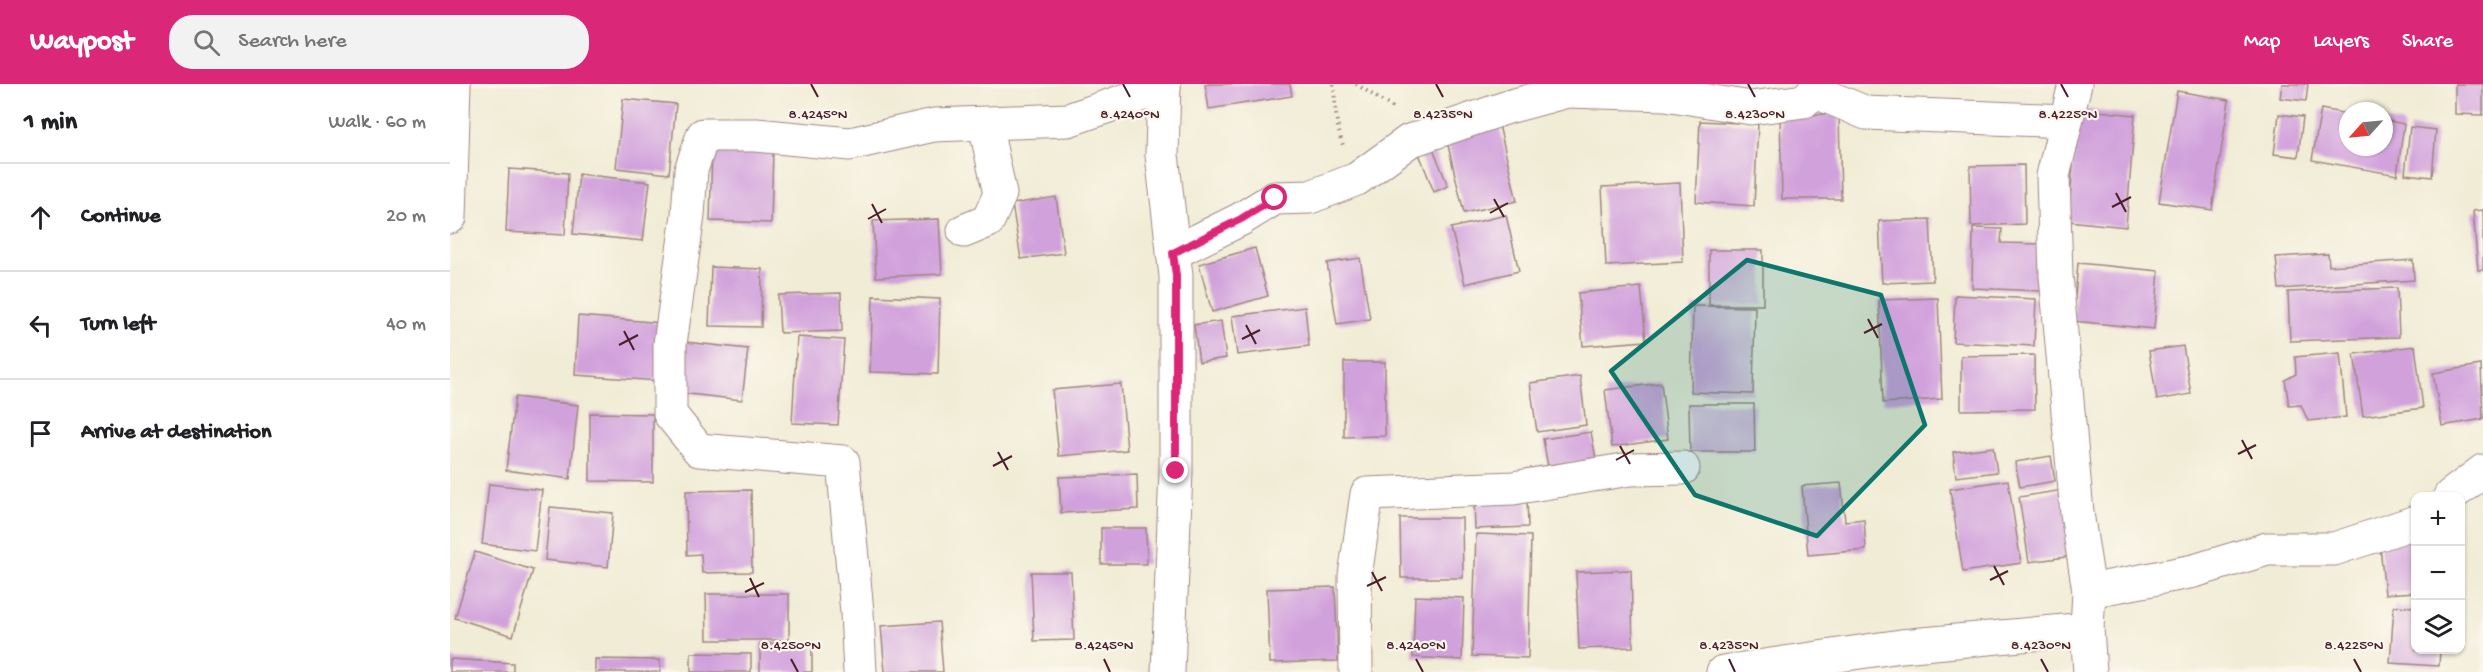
<!DOCTYPE html>
<html lang="en">
<head>
<meta charset="utf-8">
<style>
	:root { --surface:#fff; --page:#f2f2f2; --text:#202124; --muted:#757577; --line:#e0e0e0; --accent:#db2777 }
	body { margin:0; font-family:"Gochi Hand",sans-serif; background:var(--page); color:var(--text) }
	.controls { position:absolute; right:18px; bottom:18px; display:grid; overflow:hidden; border-radius:12px; box-shadow:0 2px 4px #0004 }
	.controls button { width:54px; height:54px; display:grid; place-items:center; padding:0; border:0; border-bottom:2px solid var(--line); background:var(--surface); color:var(--text); font:30px sans-serif }
	.compass { position:absolute; left:1889px; top:18px; width:54px; height:54px; border-radius:50%; background:var(--surface); box-shadow:0 2px 4px #0004; rotate:243deg }
	.stop { position:absolute; width:18px; height:18px; margin:-14px; border:4px solid #db2777; border-radius:50%; background:#fff }
	.stop.end { background:#db2777; border-color:#fff; box-shadow:0 2px 6px #0008 }
	.list { margin:0; padding:0; list-style:none }
	h2 { display:flex; justify-content:space-between; align-items:center; height:78px; margin:0; padding:0 24px; font-size:26px }
	h2 small { font-size:20px; font-weight:400; color:var(--muted) }
	.list li { display:grid; grid-template-columns:39px 1fr auto; gap:18px; align-items:center; box-sizing:border-box; height:108px; padding:0 24px; border-top:2px solid var(--line) }
	.list b { display:block; font-size:22px; white-space:nowrap }
	.list em { font-size:20px; font-style:normal; color:var(--muted) }
	.icon { flex:none; width:33px; height:33px; fill:none; stroke:currentColor; stroke-width:2; stroke-linecap:round; stroke-linejoin:round }
	.map { position:relative; flex:none; width:2033px; height:588px; overflow:hidden }
	header { display:flex; align-items:center; gap:36px; box-sizing:border-box; height:84px; padding:0 30px; background:var(--accent); color:#fff }
	header strong { font-size:28px }
	nav { display:flex; gap:33px; margin-inline-start:auto; font-size:21px }
	.search { width:420px; height:54px; background:var(--page); display:flex; align-items:center; gap:15px; box-sizing:border-box; padding:0 21px; border-radius:24px; color:var(--muted); font-size:22px }
	main { display:flex }
	aside { flex:1; background:var(--surface) }
	.map>svg:first-child { display:block }
	.building { fill:#d1a1dc }
	.lines { fill:none; stroke-linecap:round; stroke-linejoin:round }
	.minor-casing { stroke:#9e8680; stroke-width:35 }
	.path { stroke:#9e8680; stroke-width:4; stroke-dasharray:1.5 4.5; stroke-linecap:butt }
	.minor { stroke:#fff; stroke-width:33 }
	.route { stroke:#db2777; stroke-width:8 }
	.marked { fill:#0f766e; fill-opacity:0.2; stroke:#0f766e; stroke-width:4.5; stroke-linejoin:round }
	.ticks { fill:none; stroke:#4a1f2b; stroke-width:2 }
	.ticks-label { font-size:15px; text-anchor:middle; fill:#4a1f2b; stroke:#fbf7ec; stroke-width:4.5; stroke-linejoin:round; paint-order:stroke }
</style>
</head>
<body>
<header>
<strong>Waypost</strong>
<div class="search"><svg class="icon" aria-label="search" viewBox="0 0 24 24"><circle cx="10" cy="10" r="6"/><path d="M15 15l6 6"/></svg>Search here</div>
<nav><a>Map</a><a>Layers</a><a>Share</a></nav>
</header>
<main>
<aside>
<h2>1 min<small>Walk · 60 m</small></h2>
<ul class="list">
<li><svg class="icon" aria-label="ahead" viewBox="0 0 24 24"><path d="M12 20V5M6 11l6-6 6 6"/></svg><div><b>Continue</b></div><em>20 m</em></li>
<li><svg class="icon" aria-label="left" viewBox="0 0 24 24"><path d="M17 20v-9H6M10 6l-5 5 5 5"/></svg><div><b>Turn left</b></div><em>40 m</em></li>
<li><svg class="icon" aria-label="arrive" viewBox="0 0 24 24"><path d="M6 21V4h12l-3 4 3 4H6"/></svg><div><b>Arrive at destination</b></div></li>
</ul>
</aside>
<div class="map">
<svg width="2033" height="588" viewBox="0 0 2033 588">
	<rect width="100%" height="100%" fill="#fbf7ec"/>
	<filter id="ink" filterUnits="userSpaceOnUse"><feTurbulence type="fractalNoise" baseFrequency=".0167" numOctaves="2"/><feDisplacementMap in="SourceGraphic" scale="12" xChannelSelector="R" yChannelSelector="G"/><feConvolveMatrix kernelMatrix="1 2 1 2 8 2 1 2 1" color-interpolation-filters="sRGB"/></filter>
	<filter id="wash" filterUnits="userSpaceOnUse"><feTurbulence type="fractalNoise" baseFrequency=".008" numOctaves="4" result="noise"/><feDisplacementMap in="SourceGraphic" scale="24" xChannelSelector="R" yChannelSelector="G"/><feGaussianBlur stdDeviation="1.35" result="paint"/><feColorMatrix in="noise" values="0 0 0 0 0 0 0 0 0 0 0 0 0 0 0 0 0 1.4 0 .05"/><feComposite in="paint" operator="in"/></filter>
	<g filter="url(#wash)">
		<rect width="100%" height="100%" fill="#f1ecd5"/>
		<g id="blocks">
			<g class="building">
				<path d="M755,0H840L842,12L759,25Z"/>
				<path d="M1832,0H1858L1856,17L1830,14Z"/>
				<path d="M2005,0H2033V31L2005,30Z"/>
				<path d="M1727,7L1779,16L1762,126L1709,118Z"/>
				<path d="M173,15L226,20L219,90L166,84Z"/>
				<path d="M1628,25L1685,31L1676,143L1618,137Z"/>
				<path d="M1871,25L1898,30V63H1934V36L1954,40L1947,91L1862,76Z"/>
				<path d="M1389,30L1391,115H1332L1330,31Z"/>
				<path d="M1829,30L1853,33L1848,73L1824,70Z"/>
				<path d="M1250,37L1308,40L1304,122L1246,118Z"/>
				<path d="M1049,41L1067,117L1014,129L996,53Z"/>
				<path d="M1960,43L1986,46L1982,93L1955,90Z"/>
				<path d="M980,57L998,102L984,108L966,62Z"/>
				<path d="M262,64L323,66L321,139L260,137Z"/>
				<path d="M1574,81L1575,140L1521,142L1520,82Z"/>
				<path d="M59,85L118,89L115,151L56,148Z"/>
				<path d="M129,90L200,98L193,157L123,150Z"/>
				<path d="M1230,99L1233,178L1156,182L1152,103Z"/>
				<path d="M606,113L614,169L571,175L562,120Z"/>
				<path d="M2033,126V186H2028L2023,127Z"/>
				<path d="M1056,131L1069,187L1015,200L1001,144Z"/>
				<path d="M489,135L492,190L426,193L423,137Z"/>
				<path d="M1480,135L1483,197L1432,199L1429,137Z"/>
				<path d="M1523,144L1552,145L1551,159L1592,160L1591,207L1522,204Z"/>
				<path d="M805,164L818,212L762,228L749,180Z"/>
				<rect x="1259" y="166" width="54" height="55"/>
				<path d="M1878,170L1879,182L1963,176L1964,196L1829,205L1826,173Z"/>
				<path d="M910,174L920,235L887,240L877,179Z"/>
				<path d="M1628,179L1709,187L1704,245L1623,237Z"/>
				<path d="M261,183L312,185L311,243L259,242Z"/>
				<path d="M1191,203L1196,257L1133,262L1128,209Z"/>
				<path d="M1947,204L1949,253L1840,257L1838,208Z"/>
				<path d="M391,209L392,247L330,249L328,211Z"/>
				<path d="M1505,211L1586,215L1584,262L1503,258Z"/>
				<path d="M423,212L490,215L488,290L420,288Z"/>
				<path d="M1488,214L1492,315L1433,319L1429,216Z"/>
				<path d="M1243,222L1305,223L1303,310L1241,308Z"/>
				<path d="M855,223L859,262L787,271L782,232Z"/>
				<path d="M128,232L213,239L209,297L125,291Z"/>
				<path d="M771,237L776,274L749,278L744,241Z"/>
				<path d="M347,253L394,256L388,341L342,339Z"/>
				<path d="M235,258L298,265L292,316L230,309Z"/>
				<path d="M1733,262L1741,310L1707,316L1699,267Z"/>
				<path d="M1965,262L1973,324L1913,332L1904,270Z"/>
				<path d="M1890,269L1896,333L1858,337L1851,321L1839,322L1835,296L1846,290L1845,273Z"/>
				<path d="M1584,271L1585,325L1511,326V272Z"/>
				<path d="M894,278H935V352L894,353Z"/>
				<path d="M2031,281L2033,335L1992,342L1983,289Z"/>
				<path d="M1130,292L1136,341L1087,348L1080,299Z"/>
				<path d="M1211,299L1218,355L1162,363L1155,306Z"/>
				<path d="M671,300L677,366L609,372L602,306Z"/>
				<path d="M65,313L128,321L120,395L56,386Z"/>
				<path d="M1239,320H1304L1305,368H1240Z"/>
				<path d="M140,329L203,330V398L140,397Z"/>
				<path d="M1141,348L1146,375L1098,383L1093,355Z"/>
				<path d="M1543,363L1547,388L1506,393L1503,368Z"/>
				<path d="M1601,372L1605,397L1570,403L1565,378Z"/>
				<path d="M687,390L688,425L611,429L609,393Z"/>
				<path d="M1558,396L1571,479L1513,488L1500,405Z"/>
				<path d="M1391,399L1395,437L1414,435L1416,466L1358,471L1352,402Z"/>
				<path d="M39,400L92,406L85,467L32,460Z"/>
				<path d="M301,406L302,488L252,489L251,470L237,471L236,407Z"/>
				<path d="M1613,406L1623,472L1579,478L1569,413Z"/>
				<path d="M1077,413L1078,443L1025,445L1024,415Z"/>
				<path d="M100,423L163,429L158,483L95,476Z"/>
				<path d="M950,434H1012L1013,494H951Z"/>
				<path d="M651,444H696L697,480H651Z"/>
				<path d="M1026,450L1081,452L1078,574L1022,572Z"/>
				<path d="M1966,450V508L1935,510L1929,454Z"/>
				<path d="M25,468L83,486L63,552L5,534Z"/>
				<path d="M1181,486L1183,563L1129,565L1126,488Z"/>
				<path d="M581,488H621L624,556L584,557Z"/>
				<path d="M885,503L888,577L820,579L817,505Z"/>
				<path d="M256,510H339V556H257Z"/>
				<path d="M965,512L1014,514L1012,576L963,573Z"/>
				<path d="M1944,522L1966,523V566H1990L1989,582L1940,579Z"/>
				<path d="M489,538L493,588H435L431,542Z"/>
				<path d="M310,559L362,560V588H310Z"/>
				<path d="M241,569L301,570V588H241Z"/>
				<path d="M0,575L63,579V588H0Z"/>
				<path d="M145,575L210,576V588H145Z"/>
			</g>
		</g>
	</g>
	<g filter="url(#ink)">
		<use href="#blocks" fill-opacity="0" stroke="#9e8680" stroke-width="1.5"/>
		<g class="lines">
			<defs>
				<g id="minor">
					<path d="M714,0L712,71L726,192V387L718,588"/>
					<path d="M1366,0L1376,12L1416,29L1616,37"/>
					<path d="M1625,0L1603,92L1606,192L1627,429L1639,507"/>
					<path d="M0,133L4,0"/>
					<path d="M514,147L538,137L550,110L535,40"/>
					<path d="M723,169L791,135L825,114L860,113L907,95L959,57L1058,23L1117,7L1216,10L1301,24L1354,17L1368,3"/>
					<path d="M2000,412L2033,387"/>
					<path d="M1637,545L1640,588"/>
					<path d="M410,588L407,528L393,378L249,366L220,330V260L238,131L241,86L253,51H306L400,60L484,41L618,36L714,3"/>
					<path d="M906,588L905,492L917,410L1063,404L1180,385L1233,384"/>
					<path d="M1273,588L1451,562L1637,545L1639,507L1744,487L1817,465H1884L1966,438"/>
				</g>
			</defs>
			<use href="#minor" class="minor-casing"/>
			<g class="path">
				<path d="M884,0C885,21 886,44 894,64"/>
				<path d="M906,0L946,26"/>
			</g>
			<use href="#minor" class="minor"/>
		</g>
	</g>
	<g class="lines" filter="url(#ink)">
		<path class="route" d="M726,387V192L723,169L791,135L825,114"/>
	</g>
	<path class="marked" d="M1297,176L1431,211L1475,341L1367,452L1245,411L1161,287Z"/>
	<path class="ticks" d="M361,0L368,13M673,0L680,13M986,0L993,13M1298,0L1305,13M1611,0L1618,13M1666,109L1676,128M1044,115L1054,133M422,120L432,139M1662,123L1681,113M1040,129L1058,119M418,135L436,125M1418,235L1428,254M796,241L806,260M174,247L184,266M1414,249L1432,240M792,255L810,246M169,261L188,251M1792,356L1802,375M1170,362L1180,380M548,368L558,386M1788,370L1806,361M1166,376L1184,366M543,382L562,372M1544,482L1554,501M922,488L932,507M300,494L309,513M1540,496L1558,487M917,502L936,493M295,508L314,499M341,575L348,588M654,575L660,588M966,575L973,588M1279,575L1285,588M1591,575L1598,588M1904,575L1911,588"/>
	<g class="ticks-label">
		<text x="368" y="34">8.4245°N</text>
		<text x="680" y="34">8.4240°N</text>
		<text x="993" y="34">8.4235°N</text>
		<text x="1305" y="34">8.4230°N</text>
		<text x="1618" y="34">8.4225°N</text>
		<text x="341" y="565">8.4250°N</text>
		<text x="654" y="565">8.4245°N</text>
		<text x="966" y="565">8.4240°N</text>
		<text x="1279" y="565">8.4235°N</text>
		<text x="1591" y="565">8.4230°N</text>
		<text x="1904" y="565">8.4225°N</text>
	</g>
</svg>
<div class="controls">
<button>+</button>
<button>−</button>
<button><svg class="icon" aria-label="layers" viewBox="0 0 24 24"><path d="M12 4l9 5-9 5-9-5zM3 14l9 5 9-5"/></svg></button>
</div>
<svg class="compass" viewBox="-18 -18 36 36"><path d="M0-13l5 13h-10z" fill="#e53935"/><path d="M0 13l5-13h-10z" fill="#757577"/></svg>
<div class="stop" style="left:825px;top:114px"></div>
<div class="stop end" style="left:726px;top:387px"></div>
</div>
</main>
</body>
</html>
